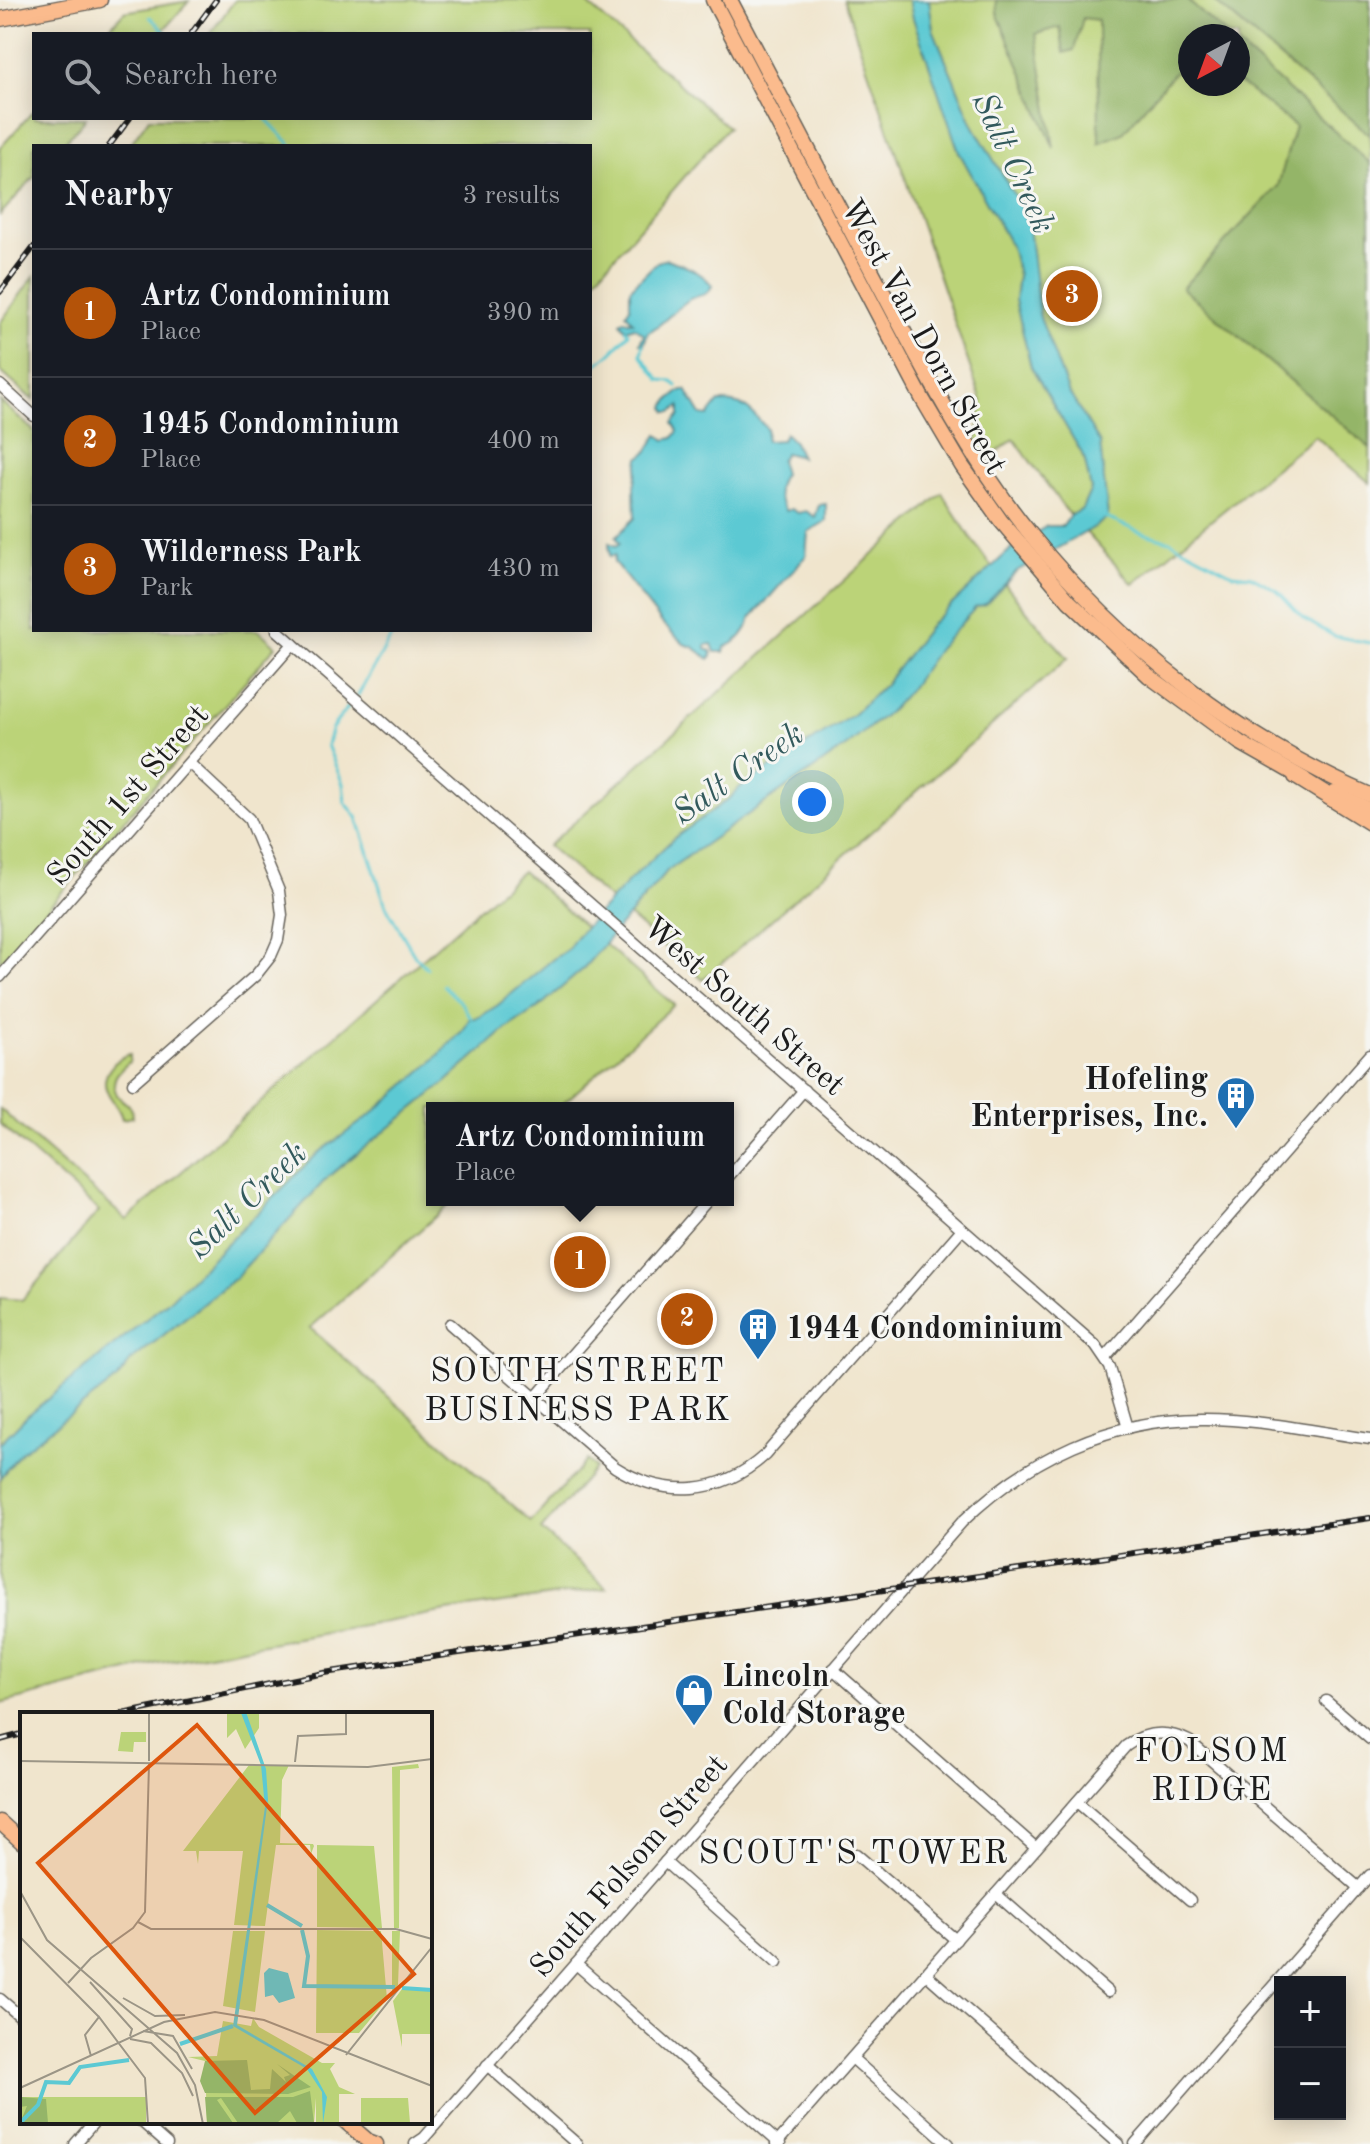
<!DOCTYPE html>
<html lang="en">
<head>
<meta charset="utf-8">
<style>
	:root { --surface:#171b24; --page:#20242c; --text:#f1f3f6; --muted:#9ea1a6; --line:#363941; --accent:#b45309 }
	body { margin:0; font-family:"Old Standard TT",serif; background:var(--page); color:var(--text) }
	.controls { position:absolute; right:24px; bottom:24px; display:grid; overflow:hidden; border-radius:0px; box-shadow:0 4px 20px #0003 }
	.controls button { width:72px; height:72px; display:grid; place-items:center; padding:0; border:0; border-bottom:2px solid var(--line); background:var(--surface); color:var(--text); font:40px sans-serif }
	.compass { position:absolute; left:1178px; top:24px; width:72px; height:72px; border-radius:50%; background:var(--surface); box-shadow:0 4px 20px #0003; rotate:221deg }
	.you { position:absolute; left:812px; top:802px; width:28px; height:28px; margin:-20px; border:6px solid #fff; border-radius:50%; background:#1a73e8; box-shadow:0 0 0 12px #1a73e833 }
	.badge { display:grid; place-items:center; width:52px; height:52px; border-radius:50%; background:var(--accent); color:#fff; font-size:26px; font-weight:700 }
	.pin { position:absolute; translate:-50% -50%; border:4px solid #fff; box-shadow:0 2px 8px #0006 }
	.popup { position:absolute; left:426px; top:1102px; width:308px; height:104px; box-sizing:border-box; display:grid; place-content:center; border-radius:0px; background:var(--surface); filter:drop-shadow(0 2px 6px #0005); font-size:26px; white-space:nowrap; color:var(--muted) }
	.popup b { font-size:30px; color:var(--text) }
	.popup::after { content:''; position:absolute; left:50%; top:100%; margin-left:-16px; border:16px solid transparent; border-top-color:var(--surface) }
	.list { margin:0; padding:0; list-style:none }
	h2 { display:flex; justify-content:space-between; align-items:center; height:104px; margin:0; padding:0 32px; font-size:34px }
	h2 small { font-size:26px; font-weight:400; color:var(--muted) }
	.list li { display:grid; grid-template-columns:52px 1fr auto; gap:24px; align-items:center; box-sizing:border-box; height:128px; padding:0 32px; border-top:2px solid var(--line) }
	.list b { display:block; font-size:30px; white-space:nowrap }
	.list p { margin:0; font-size:26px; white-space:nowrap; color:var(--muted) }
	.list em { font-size:26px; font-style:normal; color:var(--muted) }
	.icon { flex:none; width:44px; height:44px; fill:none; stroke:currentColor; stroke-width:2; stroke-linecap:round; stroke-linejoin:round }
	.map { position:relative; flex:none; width:1370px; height:2144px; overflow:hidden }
	.search { position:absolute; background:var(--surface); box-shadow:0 4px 20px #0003; left:32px; top:32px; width:560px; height:88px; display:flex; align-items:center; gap:20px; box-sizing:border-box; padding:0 28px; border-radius:0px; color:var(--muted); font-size:30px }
	.panel { position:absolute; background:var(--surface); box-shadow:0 4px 20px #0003; left:32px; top:144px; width:560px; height:488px; border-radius:0px }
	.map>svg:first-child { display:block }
	.green { fill:#bbd378; stroke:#6c784a; stroke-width:2; fill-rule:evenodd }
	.forest { fill:#94b568; stroke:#586842; stroke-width:2 }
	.water { fill:#5cc9d3; stroke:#3c7278; stroke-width:2 }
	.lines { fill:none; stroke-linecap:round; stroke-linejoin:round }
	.stream { stroke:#5cc9d3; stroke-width:3 }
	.minor-casing { stroke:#66625a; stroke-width:13 }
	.major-casing { stroke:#66625a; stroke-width:17 }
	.highway-casing { stroke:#66625a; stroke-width:19 }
	.minor { stroke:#fff; stroke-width:10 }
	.major { stroke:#fbbb8d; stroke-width:14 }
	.highway { stroke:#fbbb8d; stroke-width:16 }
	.rail-casing { stroke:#1c1c1c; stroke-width:6 }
	.rail { stroke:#f6f6f2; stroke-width:3; stroke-dasharray:9; stroke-linecap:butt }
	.labels { text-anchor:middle; stroke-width:6; stroke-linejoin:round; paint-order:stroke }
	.street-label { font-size:32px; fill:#1c1c1c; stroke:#f6f6f2 }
	.poi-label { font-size:32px; font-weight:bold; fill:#1c1c1c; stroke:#f6f6f2; text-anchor:start }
	.water-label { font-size:34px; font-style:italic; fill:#32595c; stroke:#f6f6f2 }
	.neighbourhood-label { font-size:34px; letter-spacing:2px; fill:#1c1c1c; stroke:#f6f6f2 }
	.inset-river { fill:none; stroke:#5cc9d3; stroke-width:4 }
	.inset-road { fill:none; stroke:#9b9586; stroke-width:2 }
	.view { fill:#de560d; fill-opacity:0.15; stroke:#de560d; stroke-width:4 }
	.inset-edge { fill:none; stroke:#1c1c1c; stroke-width:4 }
</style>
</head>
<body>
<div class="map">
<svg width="1370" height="2144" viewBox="0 0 1370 2144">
	<rect width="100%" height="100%" fill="#f6f6f2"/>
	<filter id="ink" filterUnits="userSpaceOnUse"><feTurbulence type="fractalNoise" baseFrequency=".0125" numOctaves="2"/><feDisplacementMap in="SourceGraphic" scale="16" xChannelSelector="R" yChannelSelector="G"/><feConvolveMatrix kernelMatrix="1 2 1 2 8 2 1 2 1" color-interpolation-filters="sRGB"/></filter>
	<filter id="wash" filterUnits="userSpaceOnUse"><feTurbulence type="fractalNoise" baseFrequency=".006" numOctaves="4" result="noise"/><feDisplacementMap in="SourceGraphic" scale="32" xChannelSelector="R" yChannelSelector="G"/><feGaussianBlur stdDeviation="1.8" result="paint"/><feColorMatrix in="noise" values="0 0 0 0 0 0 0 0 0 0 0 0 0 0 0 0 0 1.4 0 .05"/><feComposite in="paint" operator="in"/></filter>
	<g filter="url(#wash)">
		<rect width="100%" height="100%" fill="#f0e5cd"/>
		<g class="green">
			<path d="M235,0H583L728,127L590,285V146H129L149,118H590V34H210Z"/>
			<path d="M844,0H1370V483L1315,436L1133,584L1065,509L1014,439L973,471L982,402ZM1190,36H1238V84H1190Z"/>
			<path d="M189,1L160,34H104L124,12Z"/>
			<path d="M34,110V118H86L61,146H34V177L0,215V148Z"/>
			<path d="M34,276V401L0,371V323Z"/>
			<path d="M0,401L34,431V630H258L276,646L0,963Z"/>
			<path d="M942,493C978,553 1020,606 1068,658L703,980L548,846Z"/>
			<path d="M522,871L674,1005L558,1108H432V1200H454L310,1328L531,1522L587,1460L595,1468L541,1530L607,1588L447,1611L159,1663L0,1704V1298L22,1300L99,1211L0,1124V1109L127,1220Z"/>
			<path d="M130,1054V1061C119,1071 109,1078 117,1095C126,1106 130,1101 133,1117L122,1119C118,1100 96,1091 109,1070C115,1061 120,1057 130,1054Z"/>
		</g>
		<g class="forest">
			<path d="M996,0H1187L1228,36H1190V54L1123,133L1099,143L1098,20L1083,18L1074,50L1064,53L1060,27L1036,34L1054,148L997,13Z"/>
			<path d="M1213,0H1370V135Z"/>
			<path d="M1238,45L1370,163V448L1182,288L1278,186L1295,126L1238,82Z"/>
		</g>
		<g class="water">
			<path d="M909,0H929L933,29L972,123L1019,203L1029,227L1040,317L1068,391L1100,443L1108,517L1095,527L1017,571L986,604L976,607L938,649L911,688L892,709L848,745L668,870L582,970L539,1007L507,1028L444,1084L329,1176L235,1278L131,1361L117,1379L21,1452L0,1478V1443L28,1415L172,1298L317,1154L369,1116L432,1062L464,1029L469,1019L479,1017L498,1005L553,959L568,949L576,937L629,881L673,839L730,798L739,788L854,714L885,684L933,622L1012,548L1047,526H1063L1070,516L1082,509L1091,489L1084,457L1031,367L1015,300L1018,275L1011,246L959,152L913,18Z"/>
			<path d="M666,259C680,263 705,273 712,286C706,298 700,293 690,299C675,308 661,327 648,332L644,344L640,343L644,334L634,327L626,330L621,323L624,320L633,322L626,313L630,307V289L657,262Z"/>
			<path d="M682,390H686L701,415L708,416L719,402C747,402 750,410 767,429L766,441L782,440L785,433L794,442L801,457L785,453L780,460L784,474C774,488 777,499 786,511L791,509L798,513L806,511L815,517L819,505L826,504V521L808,532L806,556L751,618C747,631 738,643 725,647L724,652H715L712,644L706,645V649L711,651L712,656L709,659L693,647L684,644L663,624L614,562L615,555L610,556L609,543L617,546L620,543L616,537L635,518L634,487L639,458L647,452L658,434L665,440L673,438L678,431L673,423L680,415V406L672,412H667L665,407L669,400Z"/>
		</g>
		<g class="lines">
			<g class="stream">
				<path d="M150,17L167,34"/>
				<path d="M265,118L292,146"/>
				<path d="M643,344L641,355L660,380L671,381L677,386"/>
				<path d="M590,367C604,363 619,344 629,333L626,330"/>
				<path d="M1104,517L1142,533L1170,541L1232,574L1251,576L1277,590L1304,619L1334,636L1370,643"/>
				<path d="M358,695L395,630"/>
				<path d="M348,707L332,728L327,745L343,784L345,802L357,817L386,906L415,956L427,968"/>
				<path d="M443,985L462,1004L471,1018"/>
			</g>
		</g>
	</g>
	<g filter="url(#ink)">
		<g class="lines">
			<defs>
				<g id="minor">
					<path d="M0,385L34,416"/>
					<path d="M277,630L1095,1345L1110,1367L1128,1428"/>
					<path d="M0,977L293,644"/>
					<path d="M133,1083L256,975L271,956L278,940L282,915L279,891L249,819L189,763"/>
					<path d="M728,1177L804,1090"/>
					<path d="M450,1324L615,1467C665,1499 721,1495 765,1455L962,1229"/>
					<path d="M1105,1358L1370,1055"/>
					<path d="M535,1398L708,1200"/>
					<path d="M833,1669L1036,1848"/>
					<path d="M1326,1701L1370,1739"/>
					<path d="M1077,1802L1190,1900"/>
					<path d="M856,1854L956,1940"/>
					<path d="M665,1862L777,1962"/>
					<path d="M996,1894L1108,1992"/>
					<path d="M576,1964L780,2144"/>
					<path d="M926,1974L1119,2144"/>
					<path d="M0,1999L22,2018"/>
					<path d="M852,2058L949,2144"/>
					<path d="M487,2065L577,2144"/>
					<path d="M142,2122L167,2144"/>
					<path d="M75,2144L94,2122"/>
					<path d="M415,2144L424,2138L962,1522C1028,1458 1111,1418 1205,1419C1260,1419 1316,1432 1370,1439"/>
					<path d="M776,2144L1126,1746C1146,1731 1166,1730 1189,1741L1359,1888"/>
					<path d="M1135,2144L1370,1875"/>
				</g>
				<g id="major">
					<path d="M713,0L923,400L962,466L1001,521L1069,601L1149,676L1239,742L1304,779"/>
					<path d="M730,0C778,91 826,182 873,273C921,364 967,456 1032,536C1121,646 1240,739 1370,795"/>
					<path d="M0,19L100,0"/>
					<path d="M1334,793L1370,810"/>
					<path d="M0,1822L22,1842"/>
					<path d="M346,2122L368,2141L376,2144"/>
				</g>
				<path id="highway" d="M1296,776L1370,822"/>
			</defs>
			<use href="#minor" class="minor-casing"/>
			<use href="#major" class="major-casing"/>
			<use href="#highway" class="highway-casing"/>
			<use href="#minor" class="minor"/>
			<use href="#major" class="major"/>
			<use href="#highway" class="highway"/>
			<defs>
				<g id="rail">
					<path d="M191,34L216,0"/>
					<path d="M109,146L130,118"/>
					<path d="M0,292L34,247"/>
					<path d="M122,1714L324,1673L1370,1518"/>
					<path d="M0,1740L22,1734"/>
				</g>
			</defs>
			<use href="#rail" class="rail-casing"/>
			<use href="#rail" class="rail"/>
		</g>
	</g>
	<defs>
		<symbol id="building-pin" viewBox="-11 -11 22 30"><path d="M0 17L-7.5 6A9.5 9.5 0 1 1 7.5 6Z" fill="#1f6fb2" stroke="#f6f6f2"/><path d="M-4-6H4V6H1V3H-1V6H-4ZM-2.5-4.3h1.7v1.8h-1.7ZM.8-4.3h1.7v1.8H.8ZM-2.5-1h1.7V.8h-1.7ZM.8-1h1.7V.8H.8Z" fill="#fff"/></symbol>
		<symbol id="shop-pin" viewBox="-11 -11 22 30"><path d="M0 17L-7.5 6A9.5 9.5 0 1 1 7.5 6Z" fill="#1f6fb2" stroke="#f6f6f2"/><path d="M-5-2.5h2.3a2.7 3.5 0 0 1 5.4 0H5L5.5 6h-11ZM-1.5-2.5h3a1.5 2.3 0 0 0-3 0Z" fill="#fff"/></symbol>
	</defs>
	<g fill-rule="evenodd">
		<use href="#building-pin" x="1214" y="1074" width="44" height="60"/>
		<use href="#building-pin" x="736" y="1305" width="44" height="60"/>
		<use href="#shop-pin" x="672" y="1671" width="44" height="60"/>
	</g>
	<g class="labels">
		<g class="street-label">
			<text transform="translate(925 336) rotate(61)" y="11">West Van Dorn Street</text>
			<text transform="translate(127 794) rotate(-49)" y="11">South 1st Street</text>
			<text transform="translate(745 1005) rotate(41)" y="11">West South Street</text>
			<text transform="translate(628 1865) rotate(-49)" y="11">South Folsom Street</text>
		</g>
		<g class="poi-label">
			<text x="1208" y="1089" text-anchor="end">Hofeling<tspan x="1208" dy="37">Enterprises, Inc.</tspan></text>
			<text x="786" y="1338">1944 Condominium</text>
			<text x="722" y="1686">Lincoln<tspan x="722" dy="37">Cold Storage</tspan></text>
		</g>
		<g class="water-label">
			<text transform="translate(1015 162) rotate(65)" y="12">Salt Creek</text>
			<text transform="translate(737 772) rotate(-35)" y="12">Salt Creek</text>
			<text transform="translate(246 1199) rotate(-44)" y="12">Salt Creek</text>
		</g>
		<g class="neighbourhood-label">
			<text x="578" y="1381">SOUTH STREET<tspan x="578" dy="39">BUSINESS PARK</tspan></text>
			<text x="1212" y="1761">FOLSOM<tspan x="1212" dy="39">RIDGE</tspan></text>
			<text x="854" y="1863">SCOUT'S TOWER</text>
		</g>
	</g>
	<g transform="translate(20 1712)">
		<rect width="412" height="412" fill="#f0e5cd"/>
		<path d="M207,1H239V16L225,37L216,17L207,26ZM101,20H126V30H114L113,40L98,39ZM398,52L399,56L380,58L379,216H374L372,55ZM229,53H269L262,68L260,131L293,132L294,134L291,142L290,133H256L245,214L214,213L223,139H179L178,152L176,139H163ZM297,133L354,134L362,216L297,215ZM297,218L361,219L367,287L339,321H296ZM213,219H245L235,300L203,294ZM372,219H380L378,273L372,281ZM382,277H412V322H382V335L373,289ZM233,306L239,315L302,351H315L310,357L319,375L335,382H319V411H296V386L294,411H187L185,349L168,345L197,344L203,309L231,314ZM0,385H126V411H0ZM341,386H388L390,411H341Z" fill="#bbd378"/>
		<path d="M227,348L231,378L250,377L252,357L266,370L264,365L270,363L257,352L291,375L268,382L185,381L180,369L185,349ZM290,379L294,411H277L270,399L257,411H218L201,386L197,388L213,411H187L185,385H273ZM0,385L26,387L28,411H0L7,394L0,395Z" fill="#94b568"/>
		<path d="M226,0L246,57L248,88L217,313L292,357L307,385L303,411L302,380L287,357L213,314L245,95L241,53L221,1ZM249,256L268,261L275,286L259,291L253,283L245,285L244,261Z" fill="#5cc9d3"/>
		<path class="inset-river" d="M247,193L282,214M282,218L288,244L284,274L375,275M382,276L412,278M160,332L213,314M0,411L18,393L26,370L49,371L60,355L109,348"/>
		<path class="inset-road" d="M129,0V49M0,49L348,55L412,47M275,50L278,24L326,22V0M0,179L27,228L157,341L175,373L183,412M118,210L131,217H376M376,217L412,227M0,225L79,305M70,270L112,317L110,324M48,271L71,246L113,216L125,200L129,52M103,286L135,304L165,303M123,319L153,324L172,357M110,327L131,331L162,361L173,384M326,343L412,235M71,344L65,323L79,305L125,366L128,412M0,376L144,310L195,300L244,308L412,374"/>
		<path class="view" d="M177,13L394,262L235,401L18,151Z"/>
		<rect width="412" height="412" class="inset-edge"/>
	</g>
</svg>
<div class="controls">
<button>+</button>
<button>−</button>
</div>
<svg class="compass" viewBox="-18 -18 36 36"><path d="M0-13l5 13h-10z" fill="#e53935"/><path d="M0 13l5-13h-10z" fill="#9ea1a6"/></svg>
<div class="you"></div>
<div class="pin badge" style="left:580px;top:1262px">1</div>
<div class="popup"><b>Artz Condominium</b>Place</div>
<div class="pin badge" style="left:687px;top:1319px">2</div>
<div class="pin badge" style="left:1072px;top:296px">3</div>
<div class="search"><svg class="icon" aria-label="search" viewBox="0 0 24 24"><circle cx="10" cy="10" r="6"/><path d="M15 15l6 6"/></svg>Search here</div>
<section class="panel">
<h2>Nearby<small>3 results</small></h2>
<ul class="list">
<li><span class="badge">1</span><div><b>Artz Condominium</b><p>Place</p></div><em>390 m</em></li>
<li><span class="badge">2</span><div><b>1945 Condominium</b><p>Place</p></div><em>400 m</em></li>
<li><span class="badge">3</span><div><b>Wilderness Park</b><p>Park</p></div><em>430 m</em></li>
</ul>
</section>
</div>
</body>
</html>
